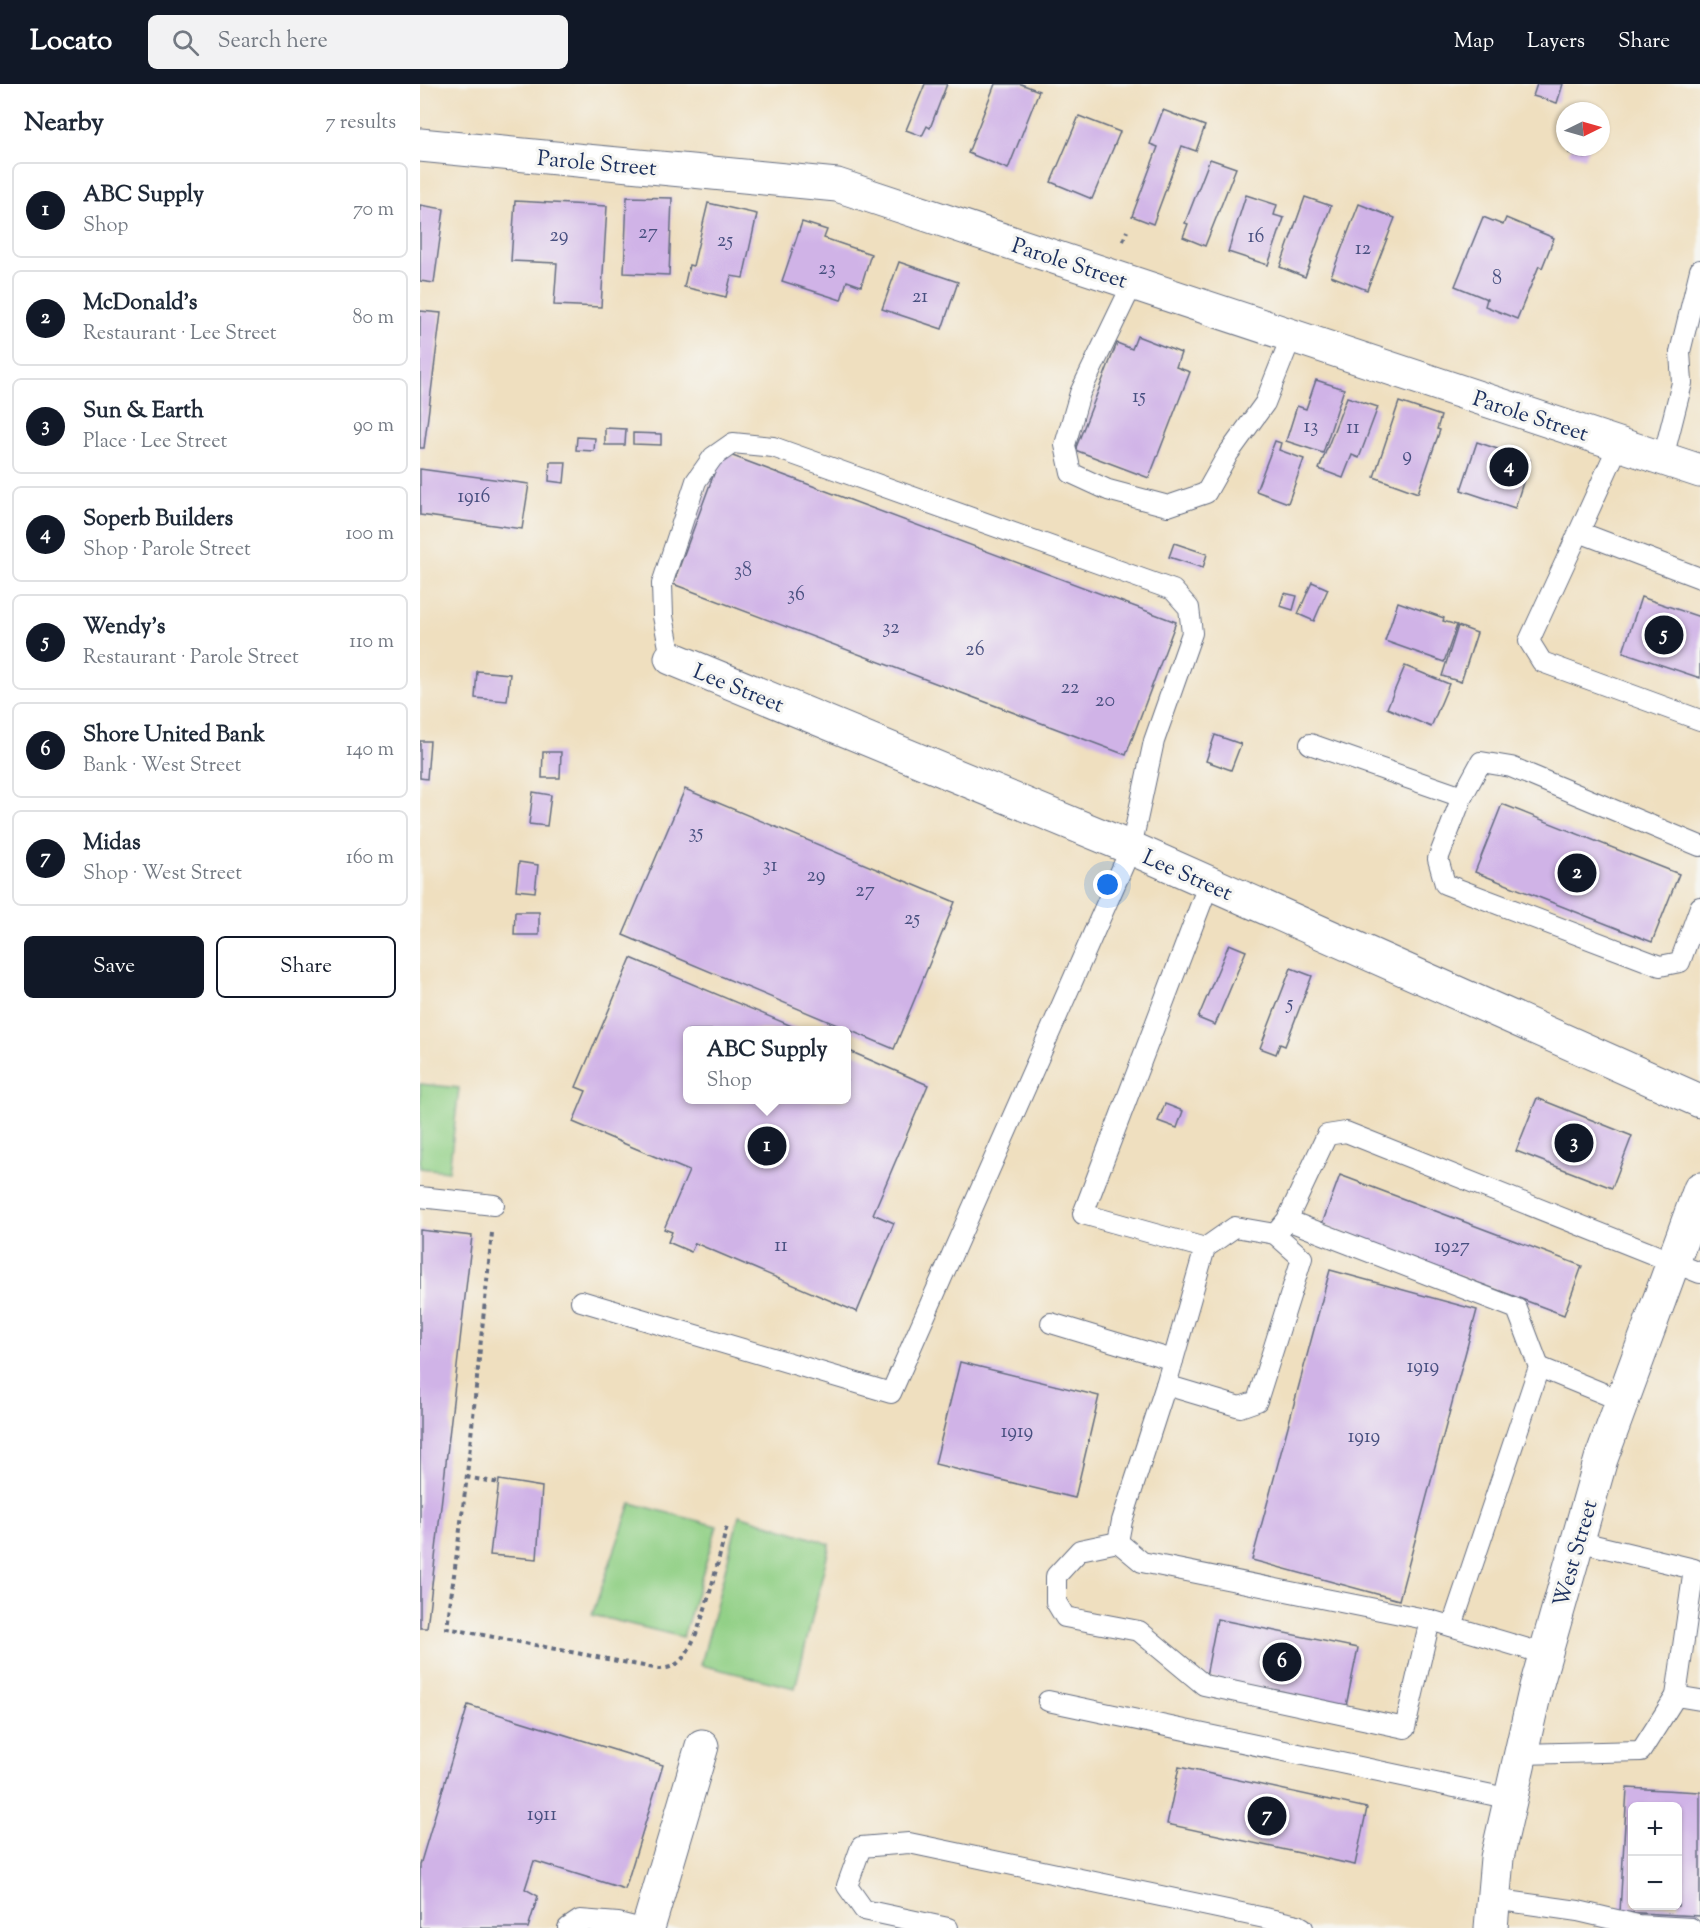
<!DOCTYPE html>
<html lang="en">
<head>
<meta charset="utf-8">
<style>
	:root { --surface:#fff; --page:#f2f2f3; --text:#1f2937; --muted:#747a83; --line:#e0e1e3; --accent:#111827 }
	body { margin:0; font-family:"Sorts Mill Goudy",serif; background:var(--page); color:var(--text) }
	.controls { position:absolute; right:18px; bottom:18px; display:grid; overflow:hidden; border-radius:9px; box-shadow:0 2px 4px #0004 }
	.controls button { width:54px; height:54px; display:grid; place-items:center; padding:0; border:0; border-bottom:2px solid var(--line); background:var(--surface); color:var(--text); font:30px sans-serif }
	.compass { position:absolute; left:1136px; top:18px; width:54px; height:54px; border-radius:50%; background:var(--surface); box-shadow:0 2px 4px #0004; rotate:85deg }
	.you { position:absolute; left:688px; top:801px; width:21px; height:21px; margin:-15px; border:4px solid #fff; border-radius:50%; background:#1a73e8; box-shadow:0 0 0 9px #1a73e833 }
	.badge { display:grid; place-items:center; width:39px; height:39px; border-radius:50%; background:var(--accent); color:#fff; font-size:20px; font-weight:700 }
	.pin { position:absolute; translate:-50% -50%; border:3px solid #fff; box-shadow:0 2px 6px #0006 }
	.popup { position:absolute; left:263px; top:942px; width:168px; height:78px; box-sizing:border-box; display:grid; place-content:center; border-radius:9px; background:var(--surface); filter:drop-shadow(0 2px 4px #0005); font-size:20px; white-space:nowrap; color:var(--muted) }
	.popup b { font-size:22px; color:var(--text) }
	.popup::after { content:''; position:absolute; left:50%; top:100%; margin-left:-12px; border:12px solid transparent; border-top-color:var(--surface) }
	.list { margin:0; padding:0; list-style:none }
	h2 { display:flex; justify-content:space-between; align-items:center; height:78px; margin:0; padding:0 24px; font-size:26px }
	h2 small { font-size:20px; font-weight:400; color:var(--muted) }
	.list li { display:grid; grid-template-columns:39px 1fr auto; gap:18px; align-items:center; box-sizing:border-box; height:96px; margin:0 12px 12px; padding:0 12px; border:2px solid var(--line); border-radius:9px }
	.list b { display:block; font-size:22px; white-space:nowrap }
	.list p { margin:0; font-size:20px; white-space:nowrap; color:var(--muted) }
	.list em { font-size:20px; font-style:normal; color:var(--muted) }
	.actions { display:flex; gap:12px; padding:18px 24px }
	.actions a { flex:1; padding:14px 0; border:2px solid var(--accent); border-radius:9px; text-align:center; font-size:21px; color:var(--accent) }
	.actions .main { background:var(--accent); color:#fff }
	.icon { flex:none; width:33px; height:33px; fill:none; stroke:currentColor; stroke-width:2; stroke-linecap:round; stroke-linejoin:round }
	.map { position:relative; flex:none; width:1280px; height:1844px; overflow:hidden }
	header { display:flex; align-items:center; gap:36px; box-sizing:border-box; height:84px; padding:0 30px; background:var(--accent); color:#fff }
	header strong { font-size:28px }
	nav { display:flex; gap:33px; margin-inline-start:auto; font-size:21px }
	.search { width:420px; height:54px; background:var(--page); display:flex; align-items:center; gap:15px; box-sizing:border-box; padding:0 21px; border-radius:9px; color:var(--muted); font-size:22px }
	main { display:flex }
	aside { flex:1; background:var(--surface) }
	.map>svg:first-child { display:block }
	.green { fill:#92d086; stroke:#568072; stroke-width:1.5 }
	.building { fill:#d0b3e7; fill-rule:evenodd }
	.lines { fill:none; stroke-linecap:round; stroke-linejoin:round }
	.lane-casing { stroke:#656d80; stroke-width:22 }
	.street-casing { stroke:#656d80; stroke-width:35 }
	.primary-casing { stroke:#656d80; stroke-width:35 }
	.path { stroke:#656d80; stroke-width:4; stroke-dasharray:4.5 4.5; stroke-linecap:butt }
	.lane { stroke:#fff; stroke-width:20 }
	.street { stroke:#fff; stroke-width:33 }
	.primary { stroke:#fff; stroke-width:33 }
	.labels { text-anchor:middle; stroke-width:6; stroke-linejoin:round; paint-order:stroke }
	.number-label { font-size:20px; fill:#485080 }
	.street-label { font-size:22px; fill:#1b2f5e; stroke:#f6f6f2 }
</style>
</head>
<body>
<header>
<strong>Locato</strong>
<div class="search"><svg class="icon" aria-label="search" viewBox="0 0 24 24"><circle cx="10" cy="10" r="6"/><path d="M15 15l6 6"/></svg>Search here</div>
<nav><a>Map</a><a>Layers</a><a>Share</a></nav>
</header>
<main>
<aside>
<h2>Nearby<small>7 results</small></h2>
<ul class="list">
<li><span class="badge">1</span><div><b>ABC Supply</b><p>Shop</p></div><em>70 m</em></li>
<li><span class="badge">2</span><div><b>McDonald's</b><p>Restaurant · Lee Street</p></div><em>80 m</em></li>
<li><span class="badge">3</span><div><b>Sun &amp; Earth</b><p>Place · Lee Street</p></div><em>90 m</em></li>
<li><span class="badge">4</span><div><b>Soperb Builders</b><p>Shop · Parole Street</p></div><em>100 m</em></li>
<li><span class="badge">5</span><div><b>Wendy's</b><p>Restaurant · Parole Street</p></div><em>110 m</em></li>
<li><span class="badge">6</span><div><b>Shore United Bank</b><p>Bank · West Street</p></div><em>140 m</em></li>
<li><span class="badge">7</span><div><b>Midas</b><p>Shop · West Street</p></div><em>160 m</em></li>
</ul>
<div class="actions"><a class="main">Save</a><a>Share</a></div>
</aside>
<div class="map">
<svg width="1280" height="1844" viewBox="0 0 1280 1844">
	<rect width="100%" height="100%" fill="#f6f6f2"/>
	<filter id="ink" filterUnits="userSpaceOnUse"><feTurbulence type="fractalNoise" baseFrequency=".0167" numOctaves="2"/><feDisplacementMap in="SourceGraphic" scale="12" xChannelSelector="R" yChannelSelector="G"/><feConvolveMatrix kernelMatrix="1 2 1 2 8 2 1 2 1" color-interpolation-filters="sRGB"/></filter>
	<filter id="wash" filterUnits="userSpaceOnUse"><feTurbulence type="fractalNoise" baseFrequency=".008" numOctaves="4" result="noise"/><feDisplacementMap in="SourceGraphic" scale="24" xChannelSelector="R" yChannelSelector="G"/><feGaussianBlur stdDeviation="1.35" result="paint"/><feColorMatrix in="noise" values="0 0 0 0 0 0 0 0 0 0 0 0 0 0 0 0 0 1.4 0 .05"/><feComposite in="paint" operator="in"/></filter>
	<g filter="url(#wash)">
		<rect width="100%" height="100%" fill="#efdfbf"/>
		<g class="green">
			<path d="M0,1000L39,1004L29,1087L0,1084Z"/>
			<path d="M211,1419L297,1442L263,1553L172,1531Z"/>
			<path d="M319,1431L410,1460L375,1604L281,1581Z"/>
		</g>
		<g id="blocks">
			<g class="building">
				<path d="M505,0H527L510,44L507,42L502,52L486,46Z"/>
				<path d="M575,0H601L619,7L588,85L548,69Z"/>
				<path d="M1117,0H1143L1137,19L1113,12Z"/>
				<path d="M743,26L785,42L776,67L762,62L733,140L712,132L738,63L730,60Z"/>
				<path d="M659,32L700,48L672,115L631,98Z"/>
				<path d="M1151,63H1168L1165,74L1149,69Z"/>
				<path d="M790,75L816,84L785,162L763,153L768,140L765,139Z"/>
				<path d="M826,111L857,121L854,131L864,134L848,181L808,168Z"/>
				<path d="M207,113L252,114L249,191L204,189Z"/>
				<path d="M885,113L911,122L885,193L860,183Z"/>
				<path d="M95,117L187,122L181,223L134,221L137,179L91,177Z"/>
				<path d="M288,119L337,130L323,194L311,192L306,213L264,203L269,181L273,182Z"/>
				<path d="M939,120L975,134L947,206L911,192Z"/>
				<path d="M0,121L24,125L14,199L0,197Z"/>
				<path d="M1063,133L1083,141L1086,134L1134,154L1122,184L1119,182L1097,235L1065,222L1067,215L1035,202Z"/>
				<path d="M382,138L407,146L404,154L451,170L441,202L427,197L421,216L362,197Z"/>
				<path d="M479,178L538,198L522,245L462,225Z"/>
				<path d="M0,227L21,229L4,364H0Z"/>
				<path d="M717,252L761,269L756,283L770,288L729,394L655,366L697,259L712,265Z"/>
				<path d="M896,296L924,305L903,369L866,357L877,322L886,325Z"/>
				<path d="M927,313L958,323L939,374L932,371L923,394L899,385Z"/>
				<path d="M979,318L1021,332L1017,345L1020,346L998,409L954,393Z"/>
				<path d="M185,344L206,345L205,361H185Z"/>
				<path d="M213,349L241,350V361L213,360Z"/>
				<path d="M157,353L175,354L174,367L156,366Z"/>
				<path d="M855,357L861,359L859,366L884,375L868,419L836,407Z"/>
				<path d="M1057,358L1110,376L1095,424L1041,406Z"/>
				<path d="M302,368L756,538L706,671L253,500Z"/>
				<path d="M130,378H146L144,399L129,397Z"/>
				<path d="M0,385L109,400L102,445L0,431Z"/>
				<path d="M754,459L787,470L783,484L749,473Z"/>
				<path d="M892,498L908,505L894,537L878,530Z"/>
				<path d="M864,509L877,512L873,526L860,522Z"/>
				<path d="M1221,513L1280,533V594L1203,568Z"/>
				<path d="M978,518L1024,534L1023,537L1037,541L1024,578L965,557Z"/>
				<path d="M1038,542L1057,549L1041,598L1022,592Z"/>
				<path d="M985,582L1029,600L1011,643L967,624Z"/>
				<path d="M57,587L90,590L87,617L55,614Z"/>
				<path d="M795,651L821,660L811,686L786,677Z"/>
				<path d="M0,657H10L7,695L0,694Z"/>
				<path d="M123,668H141L140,694H122Z"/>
				<path d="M265,705L535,818L474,965L203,851Z"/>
				<path d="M113,708L131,711L127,742L109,740Z"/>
				<path d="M1082,720L1259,790L1232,858L1055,788Z"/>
				<path d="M99,778L118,781L115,808L96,806Z"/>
				<path d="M95,828H119V851H94Z"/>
				<path d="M809,860L826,867L795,941L778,934Z"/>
				<path d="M211,874L381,946H268V1016H427V966L508,1001L453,1130L474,1139L437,1228L275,1159L271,1168L248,1158L252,1148L244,1145L269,1087L153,1038L166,1007L156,1003Z"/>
				<path d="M871,884L892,892L865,962L860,960L856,970L840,964Z"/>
				<path d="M1117,1014L1212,1052L1192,1104L1096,1067Z"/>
				<path d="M745,1020L763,1027L757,1044L738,1037Z"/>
				<path d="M920,1091L1162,1182L1144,1231L902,1140Z"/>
				<path d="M0,1146L52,1152L7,1544H0Z"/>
				<path d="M910,1186L1057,1226L979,1516L832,1476Z"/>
				<path d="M540,1278L679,1312L655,1414L515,1380Z"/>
				<path d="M79,1396L122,1403L117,1475L70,1471Z"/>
				<path d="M797,1535L938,1564L926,1622L786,1592Z"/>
				<path d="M48,1621L243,1681L205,1805L114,1777L105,1805L118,1812L108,1844H0V1781Z"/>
				<path d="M759,1683L947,1724L935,1781L747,1740Z"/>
				<path d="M1207,1704L1280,1708V1832L1200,1828ZM1212,1722H1258V1822H1212Z"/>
			</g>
		</g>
	</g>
	<g filter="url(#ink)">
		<use href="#blocks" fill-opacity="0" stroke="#656d80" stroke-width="1.5"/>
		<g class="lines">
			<defs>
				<g id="lane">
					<path d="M713,199L660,309L645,361L651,389L688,406L748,422L786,409L808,370L845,319L872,251"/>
					<path d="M1243,374L1262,299L1260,268L1280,186"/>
					<path d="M1159,448L1199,360"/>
					<path d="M1280,494L1159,448L1109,557L1122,578L1280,636"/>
					<path d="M890,660L1042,713"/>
					<path d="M1280,762L1091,683L1061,678L1042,713L1018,775L1025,800L1240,882L1260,878L1280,823"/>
					<path d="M0,1113L74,1121"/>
					<path d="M867,1136L1097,1225L1119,1283L1032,1542"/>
					<path d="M785,1164L663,1130L789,799"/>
					<path d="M161,1217L471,1309L711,764L734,657L772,549L769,524L753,506L353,363L313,359L293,373L276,397L242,500L243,532L251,574"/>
					<path d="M631,1239L753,1276"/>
					<path d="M1119,1283L1202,1317"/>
					<path d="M746,1301L820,1323L837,1317L882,1174L855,1150"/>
					<path d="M1157,1457L1274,1485L1256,1612"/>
					<path d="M698,1458L660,1466L636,1492V1518L645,1533L719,1547L784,1601L985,1644L1010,1536"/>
					<path d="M1125,1570L1010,1536L722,1478L698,1458L702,1437L746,1301L785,1164L815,1143L855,1150L867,1136L907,1051L926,1048L1280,1189"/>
					<path d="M628,1617L1091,1715"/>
					<path d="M1101,1670L1221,1667L1256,1612L1280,1616"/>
					<path d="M1073,1815L1158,1827L1218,1841L1271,1844"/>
					<path d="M148,1844L160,1836L198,1839L218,1844"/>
					<path d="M528,1844L444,1826L427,1802L441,1763L489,1759L878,1841L883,1844"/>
				</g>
				<g id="street">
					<path d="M0,61L417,101L1280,387"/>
					<path d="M251,574L711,764L1280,1017"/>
					<path d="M228,1844L282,1662"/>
				</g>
				<path id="primary" d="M1071,1844L1077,1774L1116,1603L1181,1375L1280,1105"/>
			</defs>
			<use href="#lane" class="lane-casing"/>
			<use href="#street" class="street-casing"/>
			<use href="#primary" class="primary-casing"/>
			<g class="path">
				<path d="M703,157L707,147"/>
				<path d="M72,1149L46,1400L27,1544L239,1585C248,1584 254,1583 260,1577C281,1558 299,1472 307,1442"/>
				<path d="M46,1393L79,1399"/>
			</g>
			<use href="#lane" class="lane"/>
			<use href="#street" class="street"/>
			<use href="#primary" class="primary"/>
		</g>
	</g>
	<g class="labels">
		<g class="number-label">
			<text x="228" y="154">27</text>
			<text x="139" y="157">29</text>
			<text x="836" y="158">16</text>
			<text x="305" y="162">25</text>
			<text x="943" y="170">12</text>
			<text x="407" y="190">23</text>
			<text x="1077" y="200">8</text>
			<text x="500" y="218">21</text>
			<text x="719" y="318">15</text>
			<text x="891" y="348">13</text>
			<text x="933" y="349">11</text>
			<text x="987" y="377">9</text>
			<text x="54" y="418">1916</text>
			<text x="323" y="492">38</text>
			<text x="376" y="516">36</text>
			<text x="471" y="549">32</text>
			<text x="555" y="571">26</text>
			<text x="650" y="609">22</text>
			<text x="685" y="622">20</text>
			<text x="276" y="754">35</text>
			<text x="350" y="787">31</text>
			<text x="396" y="797">29</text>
			<text x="445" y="812">27</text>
			<text x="492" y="840">25</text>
			<text x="870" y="925">5</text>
			<text x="361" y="1167">11</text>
			<text x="1032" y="1168">1927</text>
			<text x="1003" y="1288">1919</text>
			<text x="597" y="1353">1919</text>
			<text x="944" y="1358">1919</text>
			<text x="122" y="1736">1911</text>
		</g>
		<g class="street-label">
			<text transform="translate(177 78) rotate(5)" y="8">Parole Street</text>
			<text transform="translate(650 178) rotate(18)" y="8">Parole Street</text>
			<text transform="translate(1111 331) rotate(18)" y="8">Parole Street</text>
			<text transform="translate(319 603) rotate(22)" y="8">Lee Street</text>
			<text transform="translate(768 790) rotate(24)" y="8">Lee Street</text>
			<text transform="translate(1154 1469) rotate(-74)" y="8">West Street</text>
		</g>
	</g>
</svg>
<div class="controls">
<button>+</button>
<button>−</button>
</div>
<svg class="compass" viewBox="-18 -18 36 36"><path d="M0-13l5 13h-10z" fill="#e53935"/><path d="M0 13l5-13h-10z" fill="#747a83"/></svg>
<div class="you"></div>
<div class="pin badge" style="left:347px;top:1062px">1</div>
<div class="popup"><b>ABC Supply</b>Shop</div>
<div class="pin badge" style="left:1157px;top:789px">2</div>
<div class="pin badge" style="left:1154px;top:1059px">3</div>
<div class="pin badge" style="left:1089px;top:383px">4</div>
<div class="pin badge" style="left:1244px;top:551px">5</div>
<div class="pin badge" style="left:862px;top:1578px">6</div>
<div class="pin badge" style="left:847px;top:1732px">7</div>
</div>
</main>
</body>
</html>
